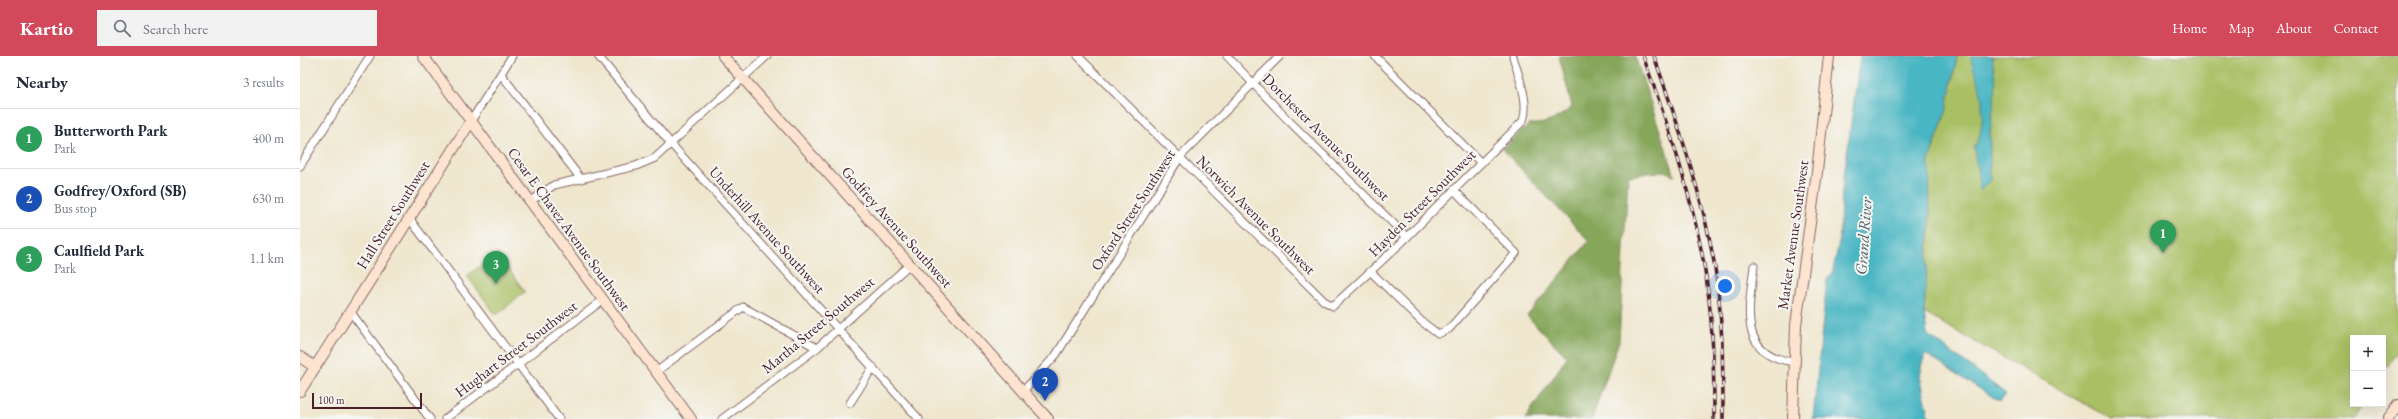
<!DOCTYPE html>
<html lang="en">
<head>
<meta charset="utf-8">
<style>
	:root { --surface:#fff; --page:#f2f2f3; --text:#1f2937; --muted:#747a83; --line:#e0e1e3; --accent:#d1495b }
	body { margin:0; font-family:"EB Garamond",serif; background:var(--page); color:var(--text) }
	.controls { position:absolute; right:12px; bottom:12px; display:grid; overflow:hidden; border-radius:0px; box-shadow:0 4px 16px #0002 }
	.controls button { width:36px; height:36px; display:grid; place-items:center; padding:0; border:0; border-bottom:1px solid var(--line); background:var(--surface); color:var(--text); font:20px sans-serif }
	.scale { position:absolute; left:12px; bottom:10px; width:110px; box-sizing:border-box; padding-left:4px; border:2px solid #4a1f2b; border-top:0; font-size:11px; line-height:14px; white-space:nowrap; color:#4a1f2b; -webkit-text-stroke:3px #f6f6f2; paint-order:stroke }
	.you { position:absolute; left:1425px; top:230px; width:14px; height:14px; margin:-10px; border:3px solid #fff; border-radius:50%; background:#1a73e8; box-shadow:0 0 0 6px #1a73e833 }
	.badge { display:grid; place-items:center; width:26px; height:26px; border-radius:50%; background:var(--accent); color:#fff; font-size:13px; font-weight:700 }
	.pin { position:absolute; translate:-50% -33px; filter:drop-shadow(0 1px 2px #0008) }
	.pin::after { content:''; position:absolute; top:21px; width:14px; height:12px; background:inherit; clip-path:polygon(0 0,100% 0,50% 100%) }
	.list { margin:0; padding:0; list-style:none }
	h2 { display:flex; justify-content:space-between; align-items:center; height:52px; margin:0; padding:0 16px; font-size:17px }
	h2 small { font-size:13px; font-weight:400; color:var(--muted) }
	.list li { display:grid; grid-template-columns:26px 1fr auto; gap:12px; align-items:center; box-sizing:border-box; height:60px; padding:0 16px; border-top:1px solid var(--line) }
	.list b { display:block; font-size:15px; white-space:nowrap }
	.list p { margin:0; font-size:13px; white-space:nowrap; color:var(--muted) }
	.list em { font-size:13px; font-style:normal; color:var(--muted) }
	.icon { flex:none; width:22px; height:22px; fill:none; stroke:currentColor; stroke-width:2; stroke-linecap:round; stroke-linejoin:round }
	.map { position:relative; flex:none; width:2098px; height:363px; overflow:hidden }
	header { display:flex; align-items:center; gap:24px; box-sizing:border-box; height:56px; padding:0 20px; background:var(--accent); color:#fff }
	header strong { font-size:19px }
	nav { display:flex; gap:22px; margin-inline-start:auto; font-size:14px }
	.search { width:280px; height:36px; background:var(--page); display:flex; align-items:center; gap:10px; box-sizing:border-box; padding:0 14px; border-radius:0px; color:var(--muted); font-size:15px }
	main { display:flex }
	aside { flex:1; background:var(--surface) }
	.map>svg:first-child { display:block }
	.green { fill:#a9bf64; stroke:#7a6f48 }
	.forest { fill:#86a65a; stroke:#686242 }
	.water { fill:#48b6c3; stroke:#496a77 }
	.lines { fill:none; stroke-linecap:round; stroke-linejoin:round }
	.street-casing { stroke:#846564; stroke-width:9 }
	.secondary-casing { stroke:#846564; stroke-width:12 }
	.street { stroke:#fff; stroke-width:7 }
	.secondary { stroke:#fde4d1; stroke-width:10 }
	.rail-casing { stroke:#4a1f2b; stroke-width:3.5 }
	.rail { stroke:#f6f6f2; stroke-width:2; stroke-dasharray:6; stroke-linecap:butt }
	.labels { text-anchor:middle; stroke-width:4; stroke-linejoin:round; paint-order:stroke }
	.street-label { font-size:15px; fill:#4a1f2b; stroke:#f6f6f2 }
	.water-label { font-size:16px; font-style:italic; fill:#495b68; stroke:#f6f6f2 }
</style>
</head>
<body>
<header>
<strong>Kartio</strong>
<div class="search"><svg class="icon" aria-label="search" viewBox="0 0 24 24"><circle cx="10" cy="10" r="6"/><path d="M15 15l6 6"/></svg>Search here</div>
<nav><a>Home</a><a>Map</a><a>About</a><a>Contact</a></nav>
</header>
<main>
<aside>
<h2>Nearby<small>3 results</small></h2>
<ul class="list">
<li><span class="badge" style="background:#2e9e5b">1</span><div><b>Butterworth Park</b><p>Park</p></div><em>400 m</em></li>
<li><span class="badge" style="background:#1a4fb4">2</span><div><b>Godfrey/Oxford (SB)</b><p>Bus stop</p></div><em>630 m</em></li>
<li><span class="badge" style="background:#2e9e5b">3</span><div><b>Caulfield Park</b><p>Park</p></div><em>1.1 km</em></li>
</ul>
</aside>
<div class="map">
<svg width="2098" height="363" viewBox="0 0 2098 363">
	<rect width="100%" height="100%" fill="#f6f6f2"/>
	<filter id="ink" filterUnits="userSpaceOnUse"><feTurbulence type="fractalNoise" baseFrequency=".025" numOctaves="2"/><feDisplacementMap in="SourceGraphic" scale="8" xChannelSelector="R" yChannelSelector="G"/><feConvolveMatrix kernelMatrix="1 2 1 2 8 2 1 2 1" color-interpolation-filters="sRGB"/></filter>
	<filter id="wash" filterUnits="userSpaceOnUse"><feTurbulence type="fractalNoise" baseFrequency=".012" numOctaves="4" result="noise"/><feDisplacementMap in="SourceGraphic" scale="16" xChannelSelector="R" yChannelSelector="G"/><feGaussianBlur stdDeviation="0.9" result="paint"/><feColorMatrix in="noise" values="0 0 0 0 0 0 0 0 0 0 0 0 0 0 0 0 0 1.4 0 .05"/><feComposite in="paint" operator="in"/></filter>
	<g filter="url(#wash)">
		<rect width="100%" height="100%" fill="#efe6cd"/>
		<g class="green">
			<path d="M1657,0H2098V294L2083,317V282H2053V348H2063L2054,363H1812L1624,257L1630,165L1629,105L1646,56Z"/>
			<path d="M197,197L225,236L196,259L167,220Z"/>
		</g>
		<path class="forest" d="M1259,0H1335L1375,120L1364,115L1328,120L1319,285L1292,363H1225L1267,301L1227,260L1289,185L1202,93L1230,68C1248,69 1258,62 1272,51Z"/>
		<g class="water">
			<path d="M1560,0H1657L1646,56L1629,105L1630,165L1624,257L1627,278L1706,338L1699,345L1625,298L1620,320L1630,363H1513L1527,223L1532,218L1539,187L1542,135Z"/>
			<path d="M1671,0H1692L1696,27L1690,78V124L1680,135L1674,91C1686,76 1683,38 1677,21C1674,13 1671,8 1671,0Z"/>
		</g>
	</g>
	<g filter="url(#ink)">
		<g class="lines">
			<defs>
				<g id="street">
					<path d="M298,0L372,89L619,363"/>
					<path d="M778,0L1024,245L1033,250L1101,187L1223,65C1230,45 1218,20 1213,0"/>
					<path d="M927,0L988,64L1107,181"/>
					<path d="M1075,0L1181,107"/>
					<path d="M201,18L281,123"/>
					<path d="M171,65L212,0"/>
					<path d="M0,110L70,0"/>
					<path d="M231,145L254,129L336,110L355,102L467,0"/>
					<path d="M109,162L259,363"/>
					<path d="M1454,210C1449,252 1437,298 1493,306"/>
					<path d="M1071,216L1121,265L1138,278L1149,273L1216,197L1154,134"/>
					<path d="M50,255L130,363"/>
					<path d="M356,316L443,251L517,292"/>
					<path d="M723,335L756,299L880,101L980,0"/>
					<path d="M550,347L573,311"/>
					<path d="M145,363L303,244"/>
					<path d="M422,363L517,292L610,208"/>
				</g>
				<g id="secondary">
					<path d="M123,0L391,363"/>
					<path d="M423,0L748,363"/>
					<path d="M0,301L15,311"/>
					<path d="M0,335L171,65"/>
					<path d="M1493,363L1496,269L1517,116L1529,0"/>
					<path d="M2088,363L2098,349"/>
				</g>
			</defs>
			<use href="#street" class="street-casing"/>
			<use href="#secondary" class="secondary-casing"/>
			<use href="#street" class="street"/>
			<use href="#secondary" class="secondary"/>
			<defs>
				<g id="rail">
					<path d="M1343,0C1367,66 1390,133 1403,203C1413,256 1414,309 1414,363"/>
					<path d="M1354,0C1378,69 1403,140 1415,212C1423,262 1423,313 1423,363"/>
				</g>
			</defs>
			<use href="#rail" class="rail-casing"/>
			<use href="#rail" class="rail"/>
		</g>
	</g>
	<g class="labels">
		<g class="street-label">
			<text transform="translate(1026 81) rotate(45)" y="5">Dorchester Avenue Southwest</text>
			<text transform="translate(1122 147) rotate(-45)" y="5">Hayden Street Southwest</text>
			<text transform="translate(833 154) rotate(-57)" y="5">Oxford Street Southwest</text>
			<text transform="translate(93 159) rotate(-58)" y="5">Hall Street Southwest</text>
			<text transform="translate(956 159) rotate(45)" y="5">Norwich Avenue Southwest</text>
			<text transform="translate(597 171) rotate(48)" y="5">Godfrey Avenue Southwest</text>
			<text transform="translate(269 173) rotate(54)" y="5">Cesar E Chavez Avenue Southwest</text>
			<text transform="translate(467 174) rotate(48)" y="5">Underhill Avenue Southwest</text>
			<text transform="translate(1493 179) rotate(-82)" y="5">Market Avenue Southwest</text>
			<text transform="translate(518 269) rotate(-40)" y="5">Martha Street Southwest</text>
			<text transform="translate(216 293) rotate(-37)" y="5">Hughart Street Southwest</text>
		</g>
		<g class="water-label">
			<text transform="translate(1563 180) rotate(-86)" y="6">Grand River</text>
		</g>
	</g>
</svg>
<div class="controls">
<button>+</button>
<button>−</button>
</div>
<div class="scale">100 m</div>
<div class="you"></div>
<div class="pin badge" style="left:1863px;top:197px;background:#2e9e5b">1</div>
<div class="pin badge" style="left:745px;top:345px;background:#1a4fb4">2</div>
<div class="pin badge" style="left:196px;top:228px;background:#2e9e5b">3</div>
</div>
</main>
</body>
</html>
